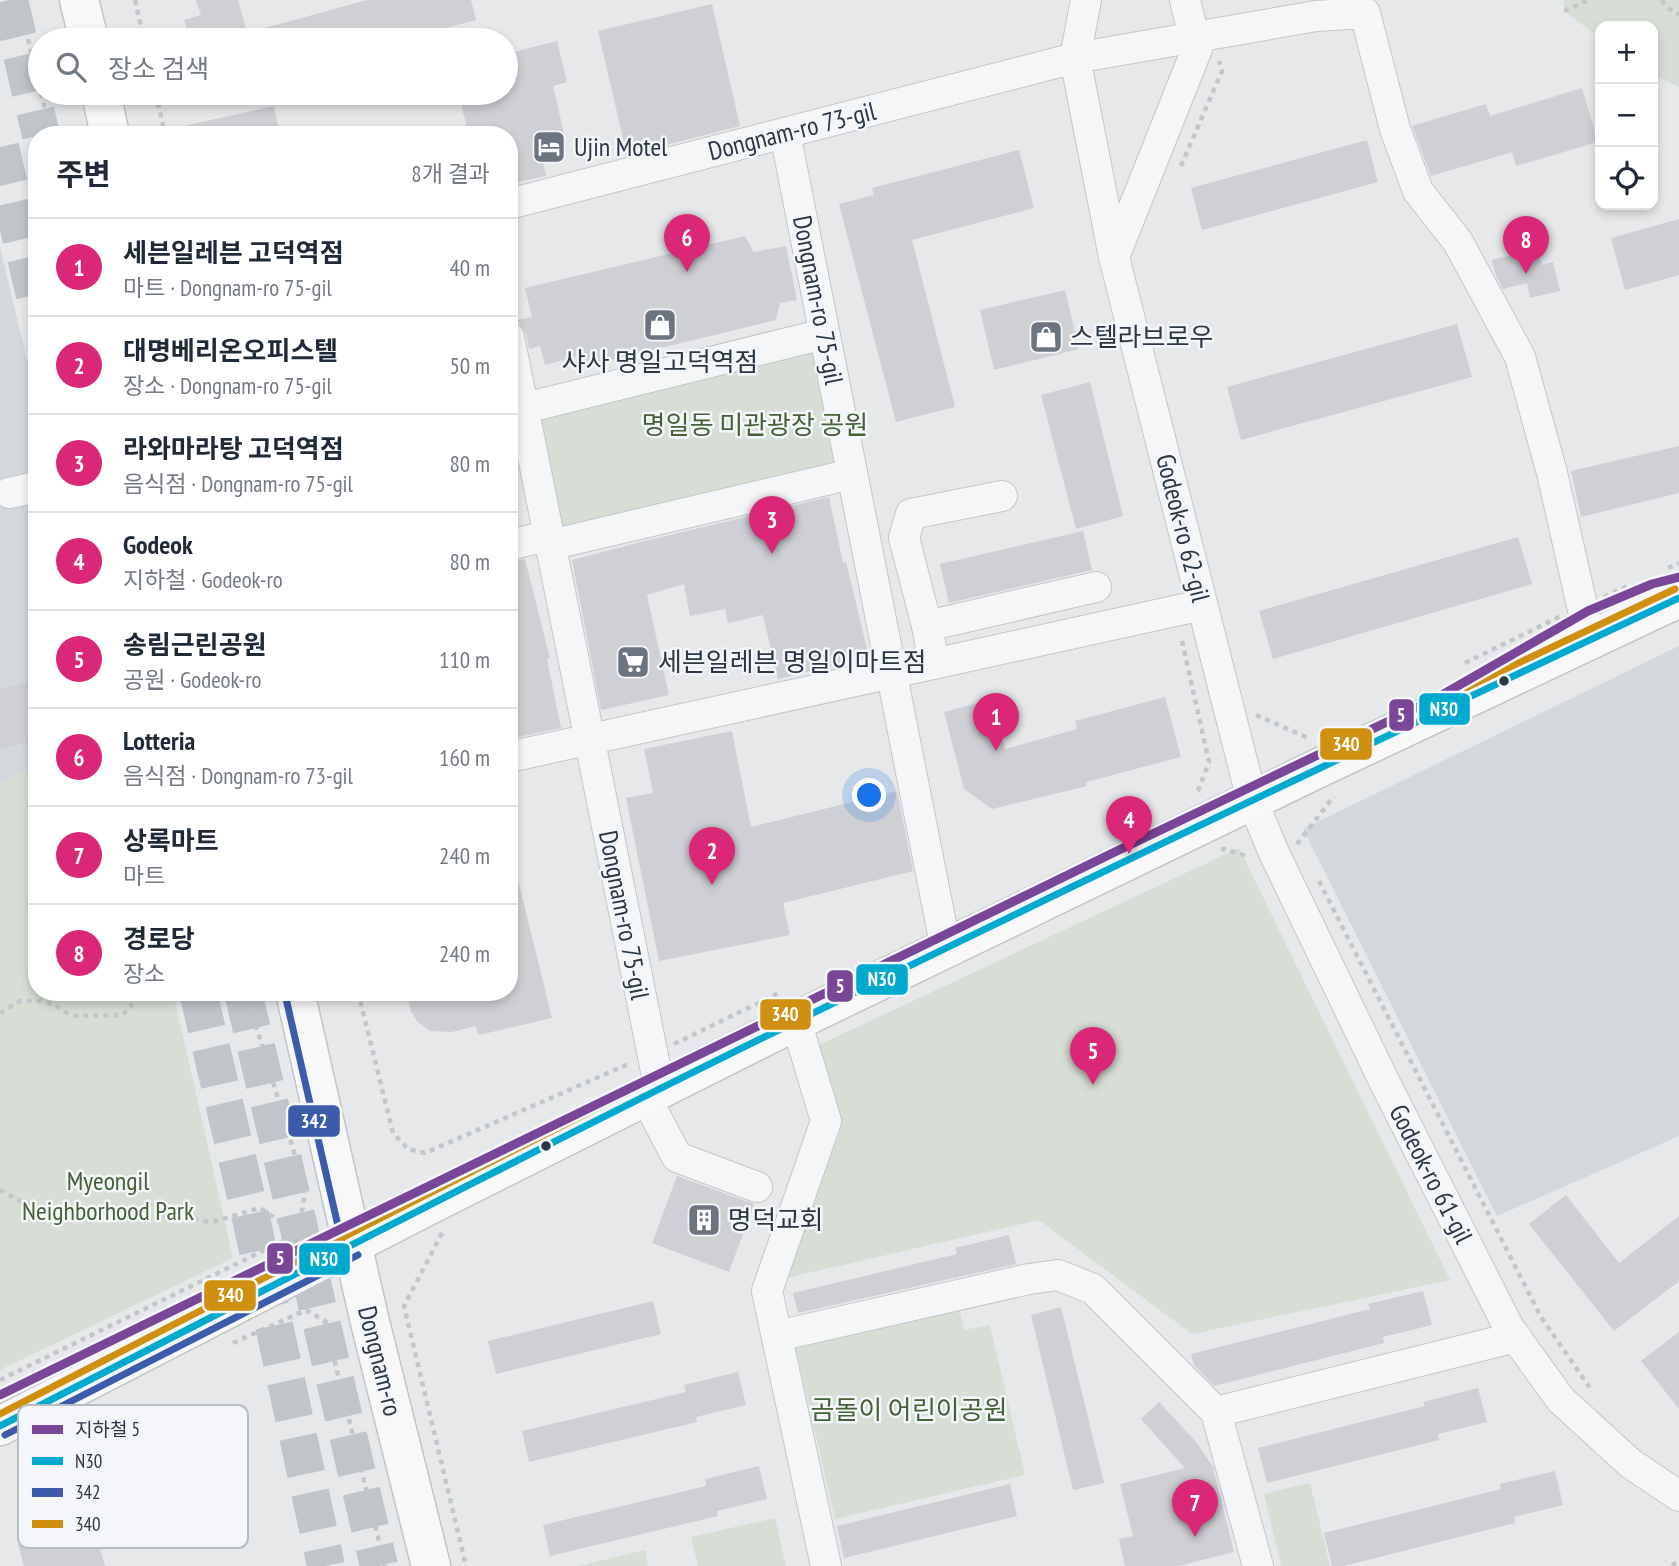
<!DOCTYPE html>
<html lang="ko">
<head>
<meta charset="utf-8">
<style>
	:root { --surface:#fff; --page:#f6f6f7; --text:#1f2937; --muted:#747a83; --line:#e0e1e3; --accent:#db2777 }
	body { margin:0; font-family:"PT Sans Narrow","Noto Sans KR",sans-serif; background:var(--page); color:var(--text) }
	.controls { position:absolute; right:21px; top:21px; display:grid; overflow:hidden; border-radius:14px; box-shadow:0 4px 10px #0003 }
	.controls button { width:63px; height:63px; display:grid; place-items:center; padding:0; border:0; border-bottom:2px solid var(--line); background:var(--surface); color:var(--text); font:35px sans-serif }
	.you { position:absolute; left:870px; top:796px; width:24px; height:24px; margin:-18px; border:5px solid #fff; border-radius:50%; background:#1a73e8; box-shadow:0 0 0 10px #1a73e833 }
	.badge { display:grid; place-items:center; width:46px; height:46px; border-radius:50%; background:var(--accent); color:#fff; font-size:23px; font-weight:700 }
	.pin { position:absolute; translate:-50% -58px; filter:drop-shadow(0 2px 4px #0008) }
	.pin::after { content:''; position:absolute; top:37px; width:24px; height:21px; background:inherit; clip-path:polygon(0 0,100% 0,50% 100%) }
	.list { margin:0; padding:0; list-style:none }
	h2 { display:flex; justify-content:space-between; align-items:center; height:91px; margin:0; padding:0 28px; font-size:30px }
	h2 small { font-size:23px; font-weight:400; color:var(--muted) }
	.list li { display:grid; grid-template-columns:46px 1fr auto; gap:21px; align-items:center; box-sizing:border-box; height:98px; padding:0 28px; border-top:2px solid var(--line) }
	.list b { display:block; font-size:26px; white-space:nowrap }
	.list p { margin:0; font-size:23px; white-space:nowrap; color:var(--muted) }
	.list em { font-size:23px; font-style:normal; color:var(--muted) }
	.icon { flex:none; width:38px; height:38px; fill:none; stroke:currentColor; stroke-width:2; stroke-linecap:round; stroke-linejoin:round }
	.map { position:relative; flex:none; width:1679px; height:1566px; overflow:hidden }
	.search { position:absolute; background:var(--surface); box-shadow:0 4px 10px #0003; left:28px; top:28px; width:490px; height:77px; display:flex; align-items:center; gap:18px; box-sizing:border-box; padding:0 24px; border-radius:38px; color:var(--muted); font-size:26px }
	.panel { position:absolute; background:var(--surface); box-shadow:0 4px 10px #0003; left:28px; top:126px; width:490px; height:875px; border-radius:28px }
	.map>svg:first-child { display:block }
	.built { fill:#d3d8dd }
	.green { fill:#d7ded5 }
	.building { fill:#ced0d3 }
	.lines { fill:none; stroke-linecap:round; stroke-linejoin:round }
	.highway-tunnel { stroke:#c0c5c9; stroke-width:38; stroke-dasharray:38 19; stroke-linecap:butt }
	.minor-casing { stroke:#c4c6c8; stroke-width:32 }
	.major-casing { stroke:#c1c5c8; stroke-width:41 }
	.path { stroke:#c4c7ca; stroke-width:4.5; stroke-dasharray:5 5; stroke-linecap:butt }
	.minor { stroke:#f5f6f7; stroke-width:30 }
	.major { stroke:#f8f8f8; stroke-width:38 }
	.bus-1-casing { stroke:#f4f6f9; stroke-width:12 }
	.bus-2-casing { stroke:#f4f6f9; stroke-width:12 }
	.bus-3-casing { stroke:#f4f6f9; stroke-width:12 }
	.bus-1 { stroke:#00a9ce; stroke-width:7 }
	.bus-2 { stroke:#3d5bab; stroke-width:7 }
	.bus-3 { stroke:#ce900e; stroke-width:7 }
	.metro-1-casing { stroke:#f4f6f9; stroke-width:14 }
	.metro-1 { stroke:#794698; stroke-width:9 }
	.bus-dot { fill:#2a3746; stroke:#f4f6f9; stroke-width:2.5 }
	.labels { text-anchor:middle; stroke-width:5; stroke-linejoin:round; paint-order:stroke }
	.street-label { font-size:26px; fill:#2a3746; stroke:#f4f6f9 }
	.poi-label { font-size:26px; fill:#2a3746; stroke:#f4f6f9; text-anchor:start }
	.park-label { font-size:26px; fill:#436237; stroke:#f4f6f9 }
	.key { fill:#f4f6f9; stroke:#b7bdc3; stroke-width:2 }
	.key-label { font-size:19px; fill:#2a3746 }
	.line-badge { stroke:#f4f6f9; stroke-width:2.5 }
	.badge-label { font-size:19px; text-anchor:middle; font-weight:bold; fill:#fff }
</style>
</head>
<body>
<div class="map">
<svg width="1679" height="1566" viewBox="0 0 1679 1566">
	<rect width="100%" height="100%" fill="#e6e8ea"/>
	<g class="built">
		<path d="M0,247L37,402V764L0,784Z"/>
		<path d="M1679,646V1136L1497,1216L1303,829Z"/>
	</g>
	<g class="green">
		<path d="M1564,0H1679V87L1653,75V26H1600V38L1564,11Z"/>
		<path d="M818,346L843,467L558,535L534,414Z"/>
		<path d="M37,764V992H173L233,1258L0,1370V784Z"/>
		<path d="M1239,848L1450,1280L1192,1334L1039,1220L786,1278L842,1125L819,1045Z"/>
		<path d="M959,1307L964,1330L990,1325L1025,1475L835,1519L795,1345Z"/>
		<path d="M1310,1483L1330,1566H1281L1264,1494Z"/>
		<path d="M775,1518L786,1566H698L691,1537Z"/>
		<path d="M645,1550L648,1566H578Z"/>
	</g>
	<g class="building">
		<path d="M196,0H238L247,33L367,0H471L476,20L402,40H190L184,20L201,15Z"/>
		<path d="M712,4L740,126L627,155L598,31Z"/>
		<path d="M557,41L567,82L553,86L565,138L539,144L546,176L509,184V135H469L458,93H506V54Z"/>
		<path d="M1582,88L1598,142L1516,166L1512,152L1431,176L1412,126L1486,104L1490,116Z"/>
		<path d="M274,106L280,135H180L179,127Z"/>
		<path d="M1367,140L1378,182L1202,230L1191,188Z"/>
		<path d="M1019,150L1034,208L912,240L955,407L896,422L839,204L874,195L872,188Z"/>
		<path d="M1679,219V275L1625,290L1611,238Z"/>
		<path d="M745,236L754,252L786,246L797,300L780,303L776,320L578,368L575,357L545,365L540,346L529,349L526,333L517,320L532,317L525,288Z"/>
		<path d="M1537,249L1542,265L1553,262L1560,291L1530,298L1527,283L1503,289L1496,276L1492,260Z"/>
		<path d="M1065,290L1079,349L994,370L980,310Z"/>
		<path d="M1457,324L1472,377L1241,440L1227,387Z"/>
		<path d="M1090,382L1123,516L1076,529L1041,395Z"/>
		<path d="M1679,446V493L1581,517L1571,471Z"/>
		<path d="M829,497L843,563L846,562L869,657L778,679L763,615L728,623L725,609L690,616L684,584L647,595L669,695L601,710L572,560L637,543Z"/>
		<path d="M1083,531L1092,570L949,603L940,564Z"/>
		<path d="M1518,537L1532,584L1273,659L1259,611Z"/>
		<path d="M525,559L550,659H547L561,728L509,739V562Z"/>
		<path d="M37,681V741L0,748V689Z"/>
		<path d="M1165,697L1181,757L1086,782L1087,786L992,809L964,789L944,712L992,699L1005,749L1077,729L1075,721Z"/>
		<path d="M732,731L751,827L897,791L913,871L783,903L790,935L659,961L626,798L653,793L644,749Z"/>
		<path d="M516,872L552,1018L479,1035L475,1026L452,1032L430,1031L418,1022L411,1012L407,992H509V873Z"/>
		<path d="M677,1176L754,1204L729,1272L652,1243Z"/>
		<path d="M1566,1195L1619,1263L1679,1216V1281L1614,1331L1529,1224Z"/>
		<path d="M1009,1235L1016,1264L798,1313L793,1293L957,1254L955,1248Z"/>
		<path d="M1423,1291L1432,1325L1383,1337L1384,1343L1214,1386L1194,1365L1191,1354L1370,1309L1368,1304Z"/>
		<path d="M653,1301L661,1334L496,1374L488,1341Z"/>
		<path d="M1061,1307L1104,1483L1073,1490L1031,1315Z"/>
		<path d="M1679,1332V1409L1641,1361Z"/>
		<path d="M738,1372L746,1405L696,1417L697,1422L529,1462L522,1431L686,1392L684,1385Z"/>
		<path d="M1478,1388L1487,1422L1438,1434L1439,1440L1267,1483L1258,1448L1425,1406L1423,1402Z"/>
		<path d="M1159,1402L1197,1443L1213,1467L1234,1552L1178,1566H1125L1119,1539L1133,1536L1120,1484L1185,1468L1141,1419Z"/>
		<path d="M759,1466L767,1499L717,1511L718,1516L550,1556L543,1525L706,1486L705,1479Z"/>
		<path d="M1555,1471L1563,1505L1514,1517L1515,1523L1344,1566H1332L1324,1533L1501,1489L1500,1484Z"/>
		<path d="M1010,1484L1017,1516L844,1558L837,1526Z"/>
		<path d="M71,1530L73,1538L95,1532L105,1566H24L18,1544Z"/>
	</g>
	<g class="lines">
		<g class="highway-tunnel">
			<path d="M9,0L41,135"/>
			<path d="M0,147L37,304"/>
			<path d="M198,992L249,1209L326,1566"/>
			<path d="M243,992L379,1566"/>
		</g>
		<defs>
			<g id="minor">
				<path d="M1086,0L1075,58L1114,257L1252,800L1274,853L1385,1083L1509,1328L1561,1400L1630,1463L1679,1496"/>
				<path d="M785,133L946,949"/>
				<path d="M509,204L1075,58L1316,16L1365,13L1395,129L1418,191L1458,242L1520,357L1552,473L1590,641"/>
				<path d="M1114,257L1197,49L1185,0"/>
				<path d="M509,337L660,1091"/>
				<path d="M509,412L824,334"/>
				<path d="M9,493L37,487"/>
				<path d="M509,545L548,536"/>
				<path d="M550,545L852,474"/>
				<path d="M927,626L904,538L911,514L1002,496"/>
				<path d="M934,664L927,626L1096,587"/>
				<path d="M509,757L1202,605"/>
				<path d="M796,1021L826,1121L767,1291L826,1566"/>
				<path d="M646,1098L677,1157L757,1187"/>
				<path d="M777,1336L1029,1279L1058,1275L1093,1289L1216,1412"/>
				<path d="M1258,1566L1216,1412L1516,1337"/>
			</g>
			<g id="major">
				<path d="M79,0L89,40"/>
				<path d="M101,93L110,135"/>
				<path d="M295,992L369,1318L431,1566"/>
				<path d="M0,1426L433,1203L796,1021L1321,767L1679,598"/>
			</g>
		</defs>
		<use href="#minor" class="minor-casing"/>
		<use href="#major" class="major-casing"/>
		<g class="path">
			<path d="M19,0L40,91"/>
			<path d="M135,0L144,40"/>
			<path d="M1662,0L1665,6L1679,15"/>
			<path d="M1564,11L1588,0"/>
			<path d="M41,93L51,135"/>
			<path d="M156,93L165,135"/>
			<path d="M1181,166L1222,71L1219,61"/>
			<path d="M1668,568L1679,563"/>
			<path d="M1604,597L1628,586"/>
			<path d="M1182,641L1209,762L1198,791L1194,793"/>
			<path d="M1465,663L1561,616"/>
			<path d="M1256,715L1308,738"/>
			<path d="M1297,844L1334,796"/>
			<path d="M1221,850L1224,849L1250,857"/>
			<path d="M1319,881L1541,1317L1592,1391"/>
			<path d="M358,992L393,1133L408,1149L425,1153L631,1063"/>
			<path d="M0,1013L20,1001H40L55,1005L65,1012L76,1016L122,1015L131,1007L132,992"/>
			<path d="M674,1044L779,993"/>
			<path d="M291,1171H300"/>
			<path d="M0,1190L33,1208L98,1219L144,1212L212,1222L260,1208L279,1221L286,1239"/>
			<path d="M442,1233L404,1306L466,1566"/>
			<path d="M325,1322L385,1566"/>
			<path d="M233,1343L306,1310L337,1328"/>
			<path d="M0,1380L287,1239L303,1208L305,1189L246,992"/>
			<path d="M1672,1566L1679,1560"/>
		</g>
		<use href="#minor" class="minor"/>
		<use href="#major" class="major"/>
		<defs>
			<path id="bus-1" d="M0,1426C265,1290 529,1152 797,1021C1089,877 1384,737 1679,598"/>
			<g id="bus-2">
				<path d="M285,994L343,1248"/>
				<path d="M5,1435L358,1255"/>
			</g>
			<path id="bus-3" d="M0,1414C264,1278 528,1141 794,1010C1087,867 1380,727 1675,589"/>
		</defs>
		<use href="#bus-1" class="bus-1-casing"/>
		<use href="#bus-2" class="bus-2-casing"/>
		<use href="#bus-3" class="bus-3-casing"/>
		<use href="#bus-1" class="bus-1"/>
		<use href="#bus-2" class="bus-2"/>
		<use href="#bus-3" class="bus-3"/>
		<defs>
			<path id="metro-1" d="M0,1395L1121,849L1435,699L1588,611L1652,584L1679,577"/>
		</defs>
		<use href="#metro-1" class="metro-1-casing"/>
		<use href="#metro-1" class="metro-1"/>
	</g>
	<defs>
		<symbol id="hotel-square" viewBox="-11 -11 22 22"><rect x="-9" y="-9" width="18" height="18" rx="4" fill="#6c757f" stroke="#f4f6f9"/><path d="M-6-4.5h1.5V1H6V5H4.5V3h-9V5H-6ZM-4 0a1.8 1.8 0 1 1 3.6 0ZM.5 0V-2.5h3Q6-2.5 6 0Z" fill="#fff"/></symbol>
		<symbol id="shop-square" viewBox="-11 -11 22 22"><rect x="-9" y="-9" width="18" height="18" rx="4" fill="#6c757f" stroke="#f4f6f9"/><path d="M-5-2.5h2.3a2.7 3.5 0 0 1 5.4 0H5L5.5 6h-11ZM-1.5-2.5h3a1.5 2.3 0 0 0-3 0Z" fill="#fff"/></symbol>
		<symbol id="supermarket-square" viewBox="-11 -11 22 22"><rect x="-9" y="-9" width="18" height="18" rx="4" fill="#6c757f" stroke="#f4f6f9"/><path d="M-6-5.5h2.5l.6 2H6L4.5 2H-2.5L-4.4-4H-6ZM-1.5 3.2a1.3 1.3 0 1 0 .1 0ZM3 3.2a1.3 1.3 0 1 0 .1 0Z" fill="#fff"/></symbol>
		<symbol id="building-square" viewBox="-11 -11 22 22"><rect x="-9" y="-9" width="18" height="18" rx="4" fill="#6c757f" stroke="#f4f6f9"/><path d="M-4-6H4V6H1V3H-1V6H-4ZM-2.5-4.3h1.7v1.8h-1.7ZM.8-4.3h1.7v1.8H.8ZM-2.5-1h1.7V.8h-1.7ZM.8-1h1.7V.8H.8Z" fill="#fff"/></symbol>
	</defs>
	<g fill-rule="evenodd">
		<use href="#hotel-square" x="530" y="128" width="38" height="38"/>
		<use href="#shop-square" x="641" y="306" width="38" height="38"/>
		<use href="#shop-square" x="1027" y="318" width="38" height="38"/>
		<use href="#supermarket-square" x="614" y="643" width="38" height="38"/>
		<use href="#building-square" x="685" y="1201" width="38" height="38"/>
	</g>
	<g class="bus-dot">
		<circle cx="1504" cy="681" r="6"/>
		<circle cx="546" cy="1146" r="6"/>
	</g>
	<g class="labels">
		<g class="street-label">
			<text transform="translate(792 131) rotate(-14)" y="9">Dongnam-ro 73-gil</text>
			<text transform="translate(818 300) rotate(79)" y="9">Dongnam-ro 75-gil</text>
			<text transform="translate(1183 528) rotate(76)" y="9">Godeok-ro 62-gil</text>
			<text transform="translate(624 915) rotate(79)" y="9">Dongnam-ro 75-gil</text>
			<text transform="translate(1431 1174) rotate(63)" y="9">Godeok-ro 61-gil</text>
			<text transform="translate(380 1361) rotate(76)" y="9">Dongnam-ro</text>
		</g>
		<g class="poi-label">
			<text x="574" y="156">Ujin Motel</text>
			<text x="1070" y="346">스텔라브로우</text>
			<text x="660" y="371" text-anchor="middle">샤사 명일고덕역점</text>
			<text x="658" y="671">세븐일레븐 명일이마트점</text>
			<text x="728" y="1229">명덕교회</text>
		</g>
		<g class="park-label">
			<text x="755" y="434">명일동 미관광장 공원</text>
			<text x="108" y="1190">Myeongil<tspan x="108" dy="30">Neighborhood Park</tspan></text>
			<text x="909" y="1419">곰돌이 어린이공원</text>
		</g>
	</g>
	<rect x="18" y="1405" width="230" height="143" rx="10" class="key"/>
	<rect x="32" y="1425" width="31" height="9" fill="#794698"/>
	<rect x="32" y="1457" width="31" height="8" fill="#00a9ce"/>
	<rect x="32" y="1488" width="31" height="9" fill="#3d5bab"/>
	<rect x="32" y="1520" width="31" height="8" fill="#ce900e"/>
	<g class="key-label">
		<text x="75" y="1436">지하철 5</text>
		<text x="75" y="1468">N30</text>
		<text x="75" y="1499">342</text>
		<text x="75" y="1531">340</text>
	</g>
	<g class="line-badge">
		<rect x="1418" y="692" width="53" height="34" rx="7" fill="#00a9ce"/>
		<rect x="1388" y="698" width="27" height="34" rx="7" fill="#794698"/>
		<rect x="1319" y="727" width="54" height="34" rx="7" fill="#ce900e"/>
		<rect x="855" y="963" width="54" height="33" rx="7" fill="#00a9ce"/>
		<rect x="826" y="969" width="28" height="34" rx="7" fill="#794698"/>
		<rect x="759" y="998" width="53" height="33" rx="7" fill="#ce900e"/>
		<rect x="287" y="1104" width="54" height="34" rx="7" fill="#3d5bab"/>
		<rect x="266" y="1242" width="28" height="33" rx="7" fill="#794698"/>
		<rect x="298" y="1242" width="53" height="34" rx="7" fill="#00a9ce"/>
		<rect x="203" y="1279" width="54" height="33" rx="7" fill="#ce900e"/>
	</g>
	<g class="badge-label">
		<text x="1444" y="716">N30</text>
		<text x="1401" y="722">5</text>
		<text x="1346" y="751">340</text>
		<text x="882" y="986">N30</text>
		<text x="840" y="993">5</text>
		<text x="785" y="1021">340</text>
		<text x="314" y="1128">342</text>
		<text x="280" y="1265">5</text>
		<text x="324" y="1266">N30</text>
		<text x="230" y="1302">340</text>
	</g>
</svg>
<div class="controls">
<button>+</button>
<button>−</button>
<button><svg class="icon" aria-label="locate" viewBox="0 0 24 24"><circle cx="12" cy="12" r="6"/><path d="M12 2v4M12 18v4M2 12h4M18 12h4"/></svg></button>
</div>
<div class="you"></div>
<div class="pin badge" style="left:996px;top:751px">1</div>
<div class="pin badge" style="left:712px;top:885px">2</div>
<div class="pin badge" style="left:772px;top:554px">3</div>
<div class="pin badge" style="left:1129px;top:854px">4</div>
<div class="pin badge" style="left:1093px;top:1085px">5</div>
<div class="pin badge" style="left:687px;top:272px">6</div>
<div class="pin badge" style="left:1195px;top:1537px">7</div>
<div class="pin badge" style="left:1526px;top:274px">8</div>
<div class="search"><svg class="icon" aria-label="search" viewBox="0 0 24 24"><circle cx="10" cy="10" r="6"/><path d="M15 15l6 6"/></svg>장소 검색</div>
<section class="panel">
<h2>주변<small>8개 결과</small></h2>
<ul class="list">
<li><span class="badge">1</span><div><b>세븐일레븐 고덕역점</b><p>마트 · Dongnam-ro 75-gil</p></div><em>40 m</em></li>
<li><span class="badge">2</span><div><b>대명베리온오피스텔</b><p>장소 · Dongnam-ro 75-gil</p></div><em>50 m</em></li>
<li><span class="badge">3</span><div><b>라와마라탕 고덕역점</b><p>음식점 · Dongnam-ro 75-gil</p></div><em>80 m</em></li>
<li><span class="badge">4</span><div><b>Godeok</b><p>지하철 · Godeok-ro</p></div><em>80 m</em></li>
<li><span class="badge">5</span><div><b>송림근린공원</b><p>공원 · Godeok-ro</p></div><em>110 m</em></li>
<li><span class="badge">6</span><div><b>Lotteria</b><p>음식점 · Dongnam-ro 73-gil</p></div><em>160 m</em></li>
<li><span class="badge">7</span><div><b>상록마트</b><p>마트</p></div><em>240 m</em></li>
<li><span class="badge">8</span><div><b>경로당</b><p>장소</p></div><em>240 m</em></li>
</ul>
</section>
</div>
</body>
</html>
